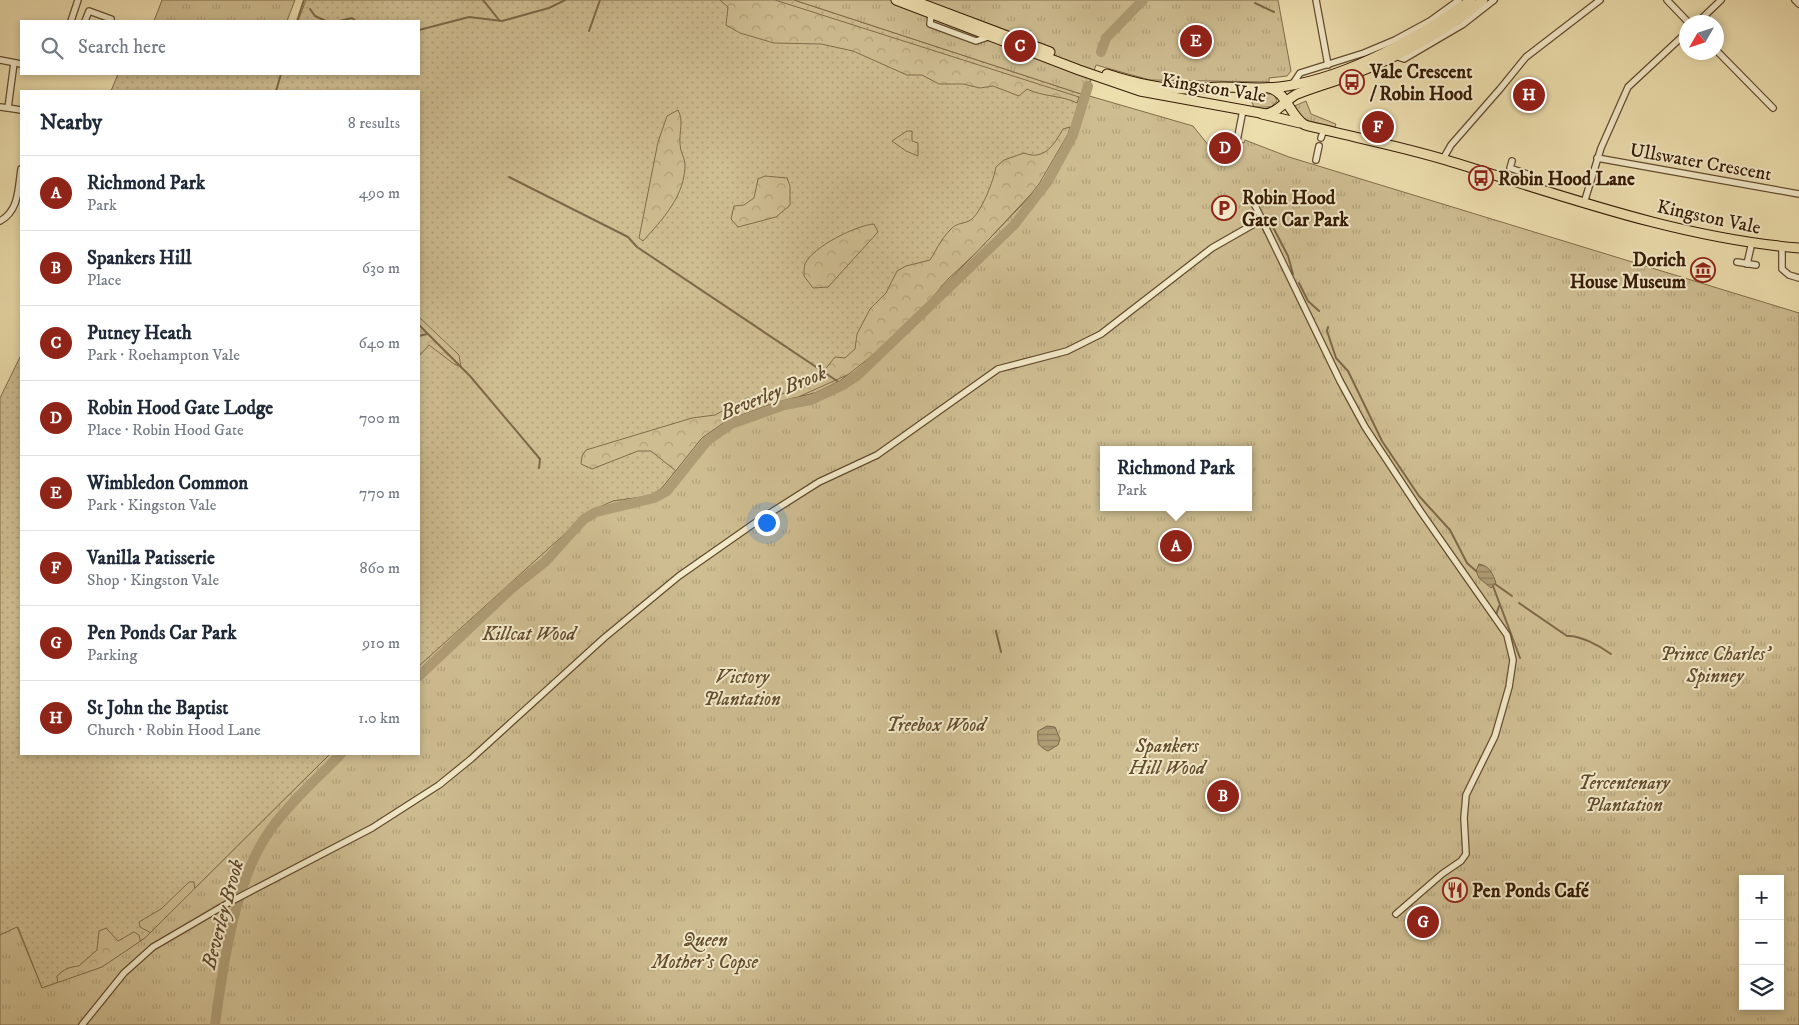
<!DOCTYPE html>
<html lang="en">
<head>
<meta charset="utf-8">
<style>
	:root { --surface:#fff; --page:#f2f2f3; --text:#1f2937; --muted:#747a83; --line:#e0e1e3; --accent:#8f2418 }
	body { margin:0; font-family:"IM FELL DW Pica",serif; background:var(--page); color:var(--text) }
	.controls { position:absolute; right:15px; bottom:15px; display:grid; overflow:hidden; border-radius:0px; box-shadow:0 2px 8px #0003 }
	.controls button { width:45px; height:45px; display:grid; place-items:center; padding:0; border:0; border-bottom:1px solid var(--line); background:var(--surface); color:var(--text); font:25px sans-serif }
	.compass { position:absolute; left:1679px; top:15px; width:45px; height:45px; border-radius:50%; background:var(--surface); box-shadow:0 2px 8px #0003; rotate:231deg }
	.you { position:absolute; left:766px; top:522px; width:18px; height:18px; margin:-12px; border:4px solid #fff; border-radius:50%; background:#1a73e8; box-shadow:0 0 0 8px #1a73e833 }
	.badge { display:grid; place-items:center; width:32px; height:32px; border-radius:50%; background:var(--accent); color:#fff; font-size:16px; font-weight:700 }
	.pin { position:absolute; translate:-50% -50%; border:2px solid #fff; box-shadow:0 1px 5px #0006 }
	.popup { position:absolute; left:1100px; top:446px; width:152px; height:65px; box-sizing:border-box; display:grid; place-content:center; border-radius:0px; background:var(--surface); filter:drop-shadow(0 1px 4px #0005); font-size:16px; white-space:nowrap; color:var(--muted) }
	.popup b { font-size:19px; color:var(--text) }
	.popup::after { content:''; position:absolute; left:50%; top:100%; margin-left:-10px; border:10px solid transparent; border-top-color:var(--surface) }
	.list { margin:0; padding:0; list-style:none }
	h2 { display:flex; justify-content:space-between; align-items:center; height:65px; margin:0; padding:0 20px; font-size:21px }
	h2 small { font-size:16px; font-weight:400; color:var(--muted) }
	.list li { display:grid; grid-template-columns:32px 1fr auto; gap:15px; align-items:center; box-sizing:border-box; height:75px; padding:0 20px; border-top:1px solid var(--line) }
	.list b { display:block; font-size:19px; white-space:nowrap }
	.list p { margin:0; font-size:16px; white-space:nowrap; color:var(--muted) }
	.list em { font-size:16px; font-style:normal; color:var(--muted) }
	.icon { flex:none; width:28px; height:28px; fill:none; stroke:currentColor; stroke-width:2; stroke-linecap:round; stroke-linejoin:round }
	.map { position:relative; flex:none; width:1799px; height:1025px; overflow:hidden }
	.search { position:absolute; background:var(--surface); box-shadow:0 2px 8px #0003; left:20px; top:20px; width:400px; height:55px; display:flex; align-items:center; gap:12px; box-sizing:border-box; padding:0 18px; border-radius:0px; color:var(--muted); font-size:19px }
	.panel { position:absolute; background:var(--surface); box-shadow:0 2px 8px #0003; left:20px; top:90px; width:400px; height:665px; border-radius:0px }
	.map>svg:first-child { display:block }
	.grass { fill:url(#grass-dots); stroke:#826c4b }
	.forest { fill:url(#forest-crowns); stroke:#826c4b }
	.park { fill:url(#park-tufts); stroke:#826c4b; fill-rule:evenodd }
	.water { fill:url(#water-rules); stroke:#7e6848 }
	.lines { fill:none; stroke-linecap:round; stroke-linejoin:round }
	.stream { stroke:#7e6848; stroke-width:2 }
	.river { stroke:#ae9c75; stroke-width:10 }
	.minor-casing { stroke:#634c2f; stroke-width:8 }
	.primary-casing { stroke:#351b05; stroke-width:11 }
	.trunk-casing { stroke:#351b05; stroke-width:11 }
	.minor { stroke:#f3eaca; stroke-width:5.5 }
	.primary { stroke:#eddeae; stroke-width:9 }
	.trunk { stroke:#eddeae; stroke-width:9 }
	.labels { text-anchor:middle; stroke-width:4; stroke-linejoin:round; paint-order:stroke }
	.poi-label { font-size:19px; font-weight:bold; fill:#351b05; stroke:#f3eaca; text-anchor:start }
	.street-label { font-size:19px; fill:#351b05; stroke:#f3eaca }
	.park-label { font-size:19px; font-style:italic; fill:#634c2f; stroke:#f3eaca }
	.water-label { font-size:20px; font-style:italic; fill:#5f482c; stroke:#f3eaca }
</style>
</head>
<body>
<div class="map">
<svg width="1799" height="1025" viewBox="0 0 1799 1025">
	<defs>
		<pattern id="grass-dots" width="8" height="8" patternUnits="userSpaceOnUse" patternTransform="scale(1.25)"><rect width="8" height="8" fill="#cebd91"/><path d="M2 2h.1M6 6h.1" fill="none" stroke="#b2a27c" stroke-width="1.8" stroke-linecap="round"/></pattern>
		<pattern id="forest-crowns" width="20" height="18" patternUnits="userSpaceOnUse" patternTransform="scale(1.25)"><rect width="20" height="18" fill="#cebd91"/><path d="M2 6a3 3 0 1 1 6 0M12 15a3 3 0 1 1 6 0" fill="none" stroke="#b2a27c"/></pattern>
		<pattern id="park-tufts" width="24" height="20" patternUnits="userSpaceOnUse" patternTransform="scale(1.25)"><rect width="24" height="20" fill="#cebd91"/><path d="M3 7l-1-3M5 7V3M7 7l1-3M15 17l-1-3M17 17v-4M19 17l1-3" fill="none" stroke="#b2a27c"/></pattern>
		<pattern id="water-rules" width="6" height="5" patternUnits="userSpaceOnUse" patternTransform="scale(1.25)"><rect width="6" height="5" fill="#ae9c75"/><path d="M0 2.5h6" fill="none" stroke="#8e7e5e"/></pattern>
	</defs>
	<rect width="100%" height="100%" fill="#eddeae"/>
	<filter id="stains"><feTurbulence type="fractalNoise" baseFrequency=".004" numOctaves="4"/><feColorMatrix values="0 0 0 0 .2 0 0 0 0 .09 0 0 0 0 .02 0 0 0 .5 -.17"/></filter>
	<radialGradient id="worn" r=".72"><stop offset=".6" stop-color="#630" stop-opacity="0"/><stop offset="1" stop-color="#630" stop-opacity=".3"/></radialGradient>
	<g class="grass">
		<path d="M306,0H794L1081,94L1069,137L1041,185L893,339L840,381L815,393L777,402L702,438L662,488L650,496L613,501L419,667V91H111L118,74H419V21H298Z"/>
		<path d="M1245,93L1274,94L1277,101L1271,107H1254L1249,96Z"/>
		<path d="M21,355V754H330L145,938L102,967L42,988L18,927L0,935V398Z"/>
	</g>
	<g class="forest">
		<path d="M720,0H775L1079,97L1077,103C1061,95 1043,97 1027,89L1019,96L993,86L980,88L963,84H939L922,75H907L853,51L821,44L774,43L740,33L726,25L728,7Z"/>
		<path d="M678,110C684,121 679,132 680,144C680,151 684,157 685,163C686,195 662,220 643,241L639,238L658,142L667,116Z"/>
		<path d="M1070,127L1068,134L1039,184L1031,194L977,252L948,279L916,317L883,349L856,371L787,402L774,401L773,397L797,389L808,378H818L835,357L845,358L855,349L857,334L870,309L886,293L897,271L906,266L930,260C936,251 941,239 949,231C957,222 960,225 969,221C981,215 994,179 996,167L1004,160L1024,153C1044,161 1054,145 1063,129Z"/>
		<path d="M907,131H912V141L918,143V156L906,151L892,141Z"/>
		<path d="M765,176L787,178L790,186V205L776,217L738,227L731,219L734,206L744,205L754,198L758,179Z"/>
		<path d="M874,224L878,232L828,287L813,288L804,276C804,272 804,267 805,264C812,247 857,225 874,224Z"/>
		<path d="M419,317L459,355L461,367L454,364L429,345L419,356Z"/>
		<path d="M745,399H759L769,405L728,420L702,438L676,471L651,451H638L592,469L581,464L582,456L586,450L692,418L715,415Z"/>
		<path d="M189,882H194L195,891L155,935L140,927L139,922L161,909Z"/>
		<path d="M106,928L118,941L134,932L139,935L141,944L110,964L58,985L57,976C64,969 69,967 79,966L97,950L99,931Z"/>
	</g>
	<g class="park">
		<path d="M162,0H295L287,21H154Z"/>
		<path d="M794,0H1278L1291,71L1287,76L1269,78V82L1150,80L1096,65L1086,95L1193,126L1213,151L1230,155L1233,140L1244,143L1245,140L1289,157L1799,313V1025H0V935L17,927L42,988L102,967L145,938L330,754H419V666L590,511L613,501L650,496L662,488L702,438L728,420L777,402L815,393L840,381L893,339L1041,185L1069,137L1081,94ZM1104,450H1248V507H1104ZM1743,879H1780V1006H1743Z"/>
		<path d="M1306,101L1311,114L1336,124L1335,127L1304,120L1292,107Z"/>
	</g>
	<g class="water">
		<path d="M1479,564C1490,566 1493,574 1496,583L1491,588L1479,578L1476,571Z"/>
		<path d="M1047,726L1055,727L1060,739L1058,745L1048,751C1038,747 1037,741 1038,731Z"/>
	</g>
	<g class="lines">
		<g class="stream">
			<path d="M483,0L499,20"/>
			<path d="M1255,3L1274,12"/>
			<path d="M310,9L315,16L326,21"/>
			<path d="M297,21L304,0"/>
			<path d="M339,21L352,18L356,21"/>
			<path d="M419,30L469,17L502,21L549,8L565,0"/>
			<path d="M589,31L600,0"/>
			<path d="M276,91L281,74"/>
			<path d="M509,177L628,237L637,247L843,385"/>
			<path d="M1273,227L1288,256L1293,274"/>
			<path d="M1299,283L1308,301L1319,311"/>
			<path d="M419,325L470,376L540,459L539,468"/>
			<path d="M1328,327L1327,331L1336,358L1348,371L1382,441L1419,496L1450,530L1467,563L1476,571"/>
			<path d="M419,336L427,334"/>
			<path d="M1495,584L1512,596"/>
			<path d="M1493,586L1520,658"/>
			<path d="M1519,603L1567,636C1580,635 1600,646 1611,654"/>
			<path d="M1496,615L1499,606"/>
			<path d="M996,631L1001,652"/>
		</g>
		<g class="river">
			<path d="M1101,52L1106,38L1143,0"/>
			<path d="M419,676L512,588L546,561L584,519L596,512L654,498L667,491L707,441L731,424L784,405L811,400L843,385L858,375L1014,225L1048,181L1073,135L1088,86"/>
			<path d="M215,1025C223,965 235,878 271,829C291,801 318,778 341,754"/>
		</g>
		<defs>
			<g id="minor">
				<path d="M1316,0L1328,65"/>
				<path d="M1667,0L1688,22"/>
				<path d="M1795,0L1799,4"/>
				<path d="M931,14L930,24L976,41L991,36"/>
				<path d="M71,21L78,0"/>
				<path d="M85,21L89,11L111,19"/>
				<path d="M1698,22L1721,0"/>
				<path d="M1716,50L1773,108"/>
				<path d="M1395,56L1404,59L1462,25L1494,0"/>
				<path d="M0,60L21,64"/>
				<path d="M1292,85L1300,73L1364,53L1395,40L1430,21L1459,0"/>
				<path d="M0,107L8,108L14,63"/>
				<path d="M8,108L21,110"/>
				<path d="M1321,138L1324,129"/>
				<path d="M1237,141L1243,110"/>
				<path d="M1597,158L1799,194"/>
				<path d="M1443,159L1451,145L1500,89L1526,57L1600,0"/>
				<path d="M1316,160L1319,146"/>
				<path d="M1512,161L1510,168L1527,174L1523,185"/>
				<path d="M1250,195L1340,381L1365,427L1421,512L1507,635L1513,660L1509,687L1495,736L1466,795L1464,818L1466,854L1461,861L1442,874L1396,914"/>
				<path d="M1584,203L1601,148L1628,87L1686,33"/>
				<path d="M0,221C19,211 18,189 21,169"/>
				<path d="M1782,246V269L1789,275L1799,278"/>
				<path d="M1737,262L1756,265"/>
				<path d="M1747,264L1752,242"/>
				<path d="M82,1025L124,973L153,947L230,902L372,828L439,785L471,759L604,638L679,576L759,520L819,482L877,455L998,369L1067,351L1101,334L1212,248L1261,220"/>
			</g>
			<g id="primary">
				<path d="M1269,88C1286,91 1290,116 1305,125C1352,137 1400,146 1446,160C1561,195 1678,238 1799,248"/>
				<path d="M1262,114L1300,123"/>
			</g>
			<g id="trunk">
				<path d="M896,0L1079,70L1140,91L1266,114C1279,112 1285,100 1297,94C1315,87 1333,82 1351,75C1398,57 1445,32 1483,0"/>
				<path d="M912,0L1050,52"/>
				<path d="M1107,74C1134,83 1159,89 1188,89C1200,89 1211,87 1222,87C1244,87 1265,90 1287,86C1350,76 1420,37 1471,0"/>
			</g>
		</defs>
		<use href="#minor" class="minor-casing"/>
		<use href="#primary" class="primary-casing"/>
		<use href="#trunk" class="trunk-casing"/>
		<use href="#minor" class="minor"/>
		<use href="#primary" class="primary"/>
		<use href="#trunk" class="trunk"/>
	</g>
	<defs>
		<symbol id="bus-ring" viewBox="-11 -11 22 22"><circle r="9.5" fill="#f3eaca" stroke="#8f2418" stroke-width="1.5"/><path d="M-5-6H5V4H4V6H2V4H-2V6H-4V4H-5ZM-3.5-4V0h7V-4ZM-3.5 1.2v1.5H-2V1.2ZM2 1.2v1.5H3.5V1.2Z" fill="#8f2418"/></symbol>
		<symbol id="parking-ring" viewBox="-11 -11 22 22"><circle r="9.5" fill="#f3eaca" stroke="#8f2418" stroke-width="1.5"/><path d="M-3.5-5.5H1a3.5 3.5 0 0 1 0 7H-1V5.5H-3.5ZM-1-3.4V-.6H.8a1.4 1.4 0 0 0 0-2.8Z" fill="#8f2418"/></symbol>
		<symbol id="museum-ring" viewBox="-11 -11 22 22"><circle r="9.5" fill="#f3eaca" stroke="#8f2418" stroke-width="1.5"/><path d="M0-6L6-3V-2H-6V-3ZM-5-1h2V3h-2ZM-1-1h2V3h-2ZM3-1h2V3H3ZM-6 4H6V6H-6Z" fill="#8f2418"/></symbol>
		<symbol id="restaurant-ring" viewBox="-11 -11 22 22"><circle r="9.5" fill="#f3eaca" stroke="#8f2418" stroke-width="1.5"/><path d="M-5-6h1v4h1v-4h1v4h1v-4h1v5L-1.5 .5V6h-2V.5L-5-1ZM5-6V6H3V1.5H1.5Q1.5-4 5-6Z" fill="#8f2418"/></symbol>
	</defs>
	<g fill-rule="evenodd">
		<use href="#bus-ring" x="1338" y="68" width="28" height="28"/>
		<use href="#bus-ring" x="1467" y="164" width="28" height="28"/>
		<use href="#parking-ring" x="1210" y="194" width="28" height="28"/>
		<use href="#museum-ring" x="1689" y="256" width="28" height="28"/>
		<use href="#restaurant-ring" x="1441" y="876" width="28" height="28"/>
	</g>
	<g class="labels">
		<g class="poi-label">
			<text x="1370" y="78">Vale Crescent<tspan x="1370" dy="22">/ Robin Hood</tspan></text>
			<text x="1498" y="185">Robin Hood Lane</text>
			<text x="1242" y="204">Robin Hood<tspan x="1242" dy="22">Gate Car Park</tspan></text>
			<text x="1686" y="266" text-anchor="end">Dorich<tspan x="1686" dy="22">House Museum</tspan></text>
			<text x="1472" y="897">Pen Ponds Café</text>
		</g>
		<g class="street-label">
			<text transform="translate(1214 87) rotate(9)" y="7">Kingston Vale</text>
			<text transform="translate(1701 161) rotate(10)" y="7">Ullswater Crescent</text>
			<text transform="translate(1709 216) rotate(12)" y="7">Kingston Vale</text>
		</g>
		<g class="park-label">
			<text x="529" y="640">Killcat Wood</text>
			<text x="1715" y="660">Prince Charles'<tspan x="1715" dy="22">Spinney</tspan></text>
			<text x="742" y="683">Victory<tspan x="742" dy="22">Plantation</tspan></text>
			<text x="936" y="731">Treebox Wood</text>
			<text x="1167" y="752">Spankers<tspan x="1167" dy="22">Hill Wood</tspan></text>
			<text x="1624" y="789">Tercentenary<tspan x="1624" dy="22">Plantation</tspan></text>
			<text x="705" y="946">Queen<tspan x="705" dy="22">Mother's Copse</tspan></text>
		</g>
		<g class="water-label">
			<text transform="translate(773 392) rotate(-22)" y="7">Beverley Brook</text>
			<text transform="translate(222 914) rotate(-75)" y="7">Beverley Brook</text>
		</g>
	</g>
	<rect width="100%" height="100%" filter="url(#stains)"/>
	<rect width="100%" height="100%" fill="url(#worn)"/>
</svg>
<div class="controls">
<button>+</button>
<button>−</button>
<button><svg class="icon" aria-label="layers" viewBox="0 0 24 24"><path d="M12 4l9 5-9 5-9-5zM3 14l9 5 9-5"/></svg></button>
</div>
<svg class="compass" viewBox="-18 -18 36 36"><path d="M0-13l5 13h-10z" fill="#e53935"/><path d="M0 13l5-13h-10z" fill="#747a83"/></svg>
<div class="you"></div>
<div class="pin badge" style="left:1176px;top:546px">A</div>
<div class="popup"><b>Richmond Park</b>Park</div>
<div class="pin badge" style="left:1223px;top:796px">B</div>
<div class="pin badge" style="left:1020px;top:46px">C</div>
<div class="pin badge" style="left:1225px;top:148px">D</div>
<div class="pin badge" style="left:1196px;top:41px">E</div>
<div class="pin badge" style="left:1378px;top:127px">F</div>
<div class="pin badge" style="left:1423px;top:922px">G</div>
<div class="pin badge" style="left:1529px;top:95px">H</div>
<div class="search"><svg class="icon" aria-label="search" viewBox="0 0 24 24"><circle cx="10" cy="10" r="6"/><path d="M15 15l6 6"/></svg>Search here</div>
<section class="panel">
<h2>Nearby<small>8 results</small></h2>
<ul class="list">
<li><span class="badge">A</span><div><b>Richmond Park</b><p>Park</p></div><em>490 m</em></li>
<li><span class="badge">B</span><div><b>Spankers Hill</b><p>Place</p></div><em>630 m</em></li>
<li><span class="badge">C</span><div><b>Putney Heath</b><p>Park · Roehampton Vale</p></div><em>640 m</em></li>
<li><span class="badge">D</span><div><b>Robin Hood Gate Lodge</b><p>Place · Robin Hood Gate</p></div><em>700 m</em></li>
<li><span class="badge">E</span><div><b>Wimbledon Common</b><p>Park · Kingston Vale</p></div><em>770 m</em></li>
<li><span class="badge">F</span><div><b>Vanilla Patisserie</b><p>Shop · Kingston Vale</p></div><em>860 m</em></li>
<li><span class="badge">G</span><div><b>Pen Ponds Car Park</b><p>Parking</p></div><em>910 m</em></li>
<li><span class="badge">H</span><div><b>St John the Baptist</b><p>Church · Robin Hood Lane</p></div><em>1.0 km</em></li>
</ul>
</section>
</div>
</body>
</html>
